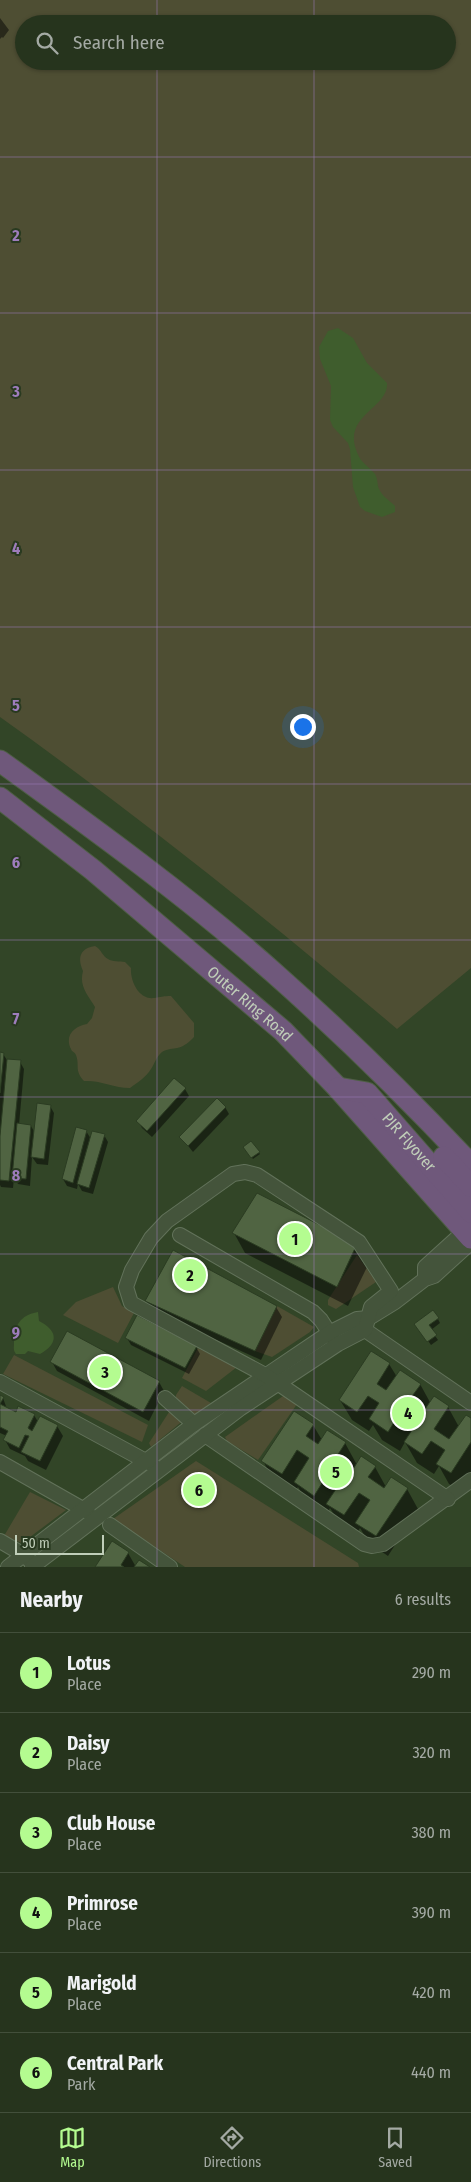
<!DOCTYPE html>
<html lang="en">
<head>
<meta charset="utf-8">
<style>
	:root { --surface:#26341d; --page:#2e3c26; --text:#f1f3f6; --muted:#a4aaa4; --line:#424f3b; --accent:#b4fc90 }
	body { margin:0; font-family:"Fira Sans Condensed",sans-serif; background:var(--page); color:var(--text) }
	.scale { position:absolute; left:15px; bottom:12px; width:89px; box-sizing:border-box; padding-left:5px; border:2px solid #c0ceb9; border-top:0; font-size:14px; line-height:18px; white-space:nowrap; color:#c0ceb9; -webkit-text-stroke:4px #293a20; paint-order:stroke }
	.you { position:absolute; left:302px; top:726px; width:18px; height:18px; margin:-12px; border:4px solid #fff; border-radius:50%; background:#1a73e8; box-shadow:0 0 0 8px #1a73e833 }
	.badge { display:grid; place-items:center; width:32px; height:32px; border-radius:50%; background:var(--accent); color:#111; font-size:16px; font-weight:700 }
	.pin { position:absolute; translate:-50% -50%; border:2px solid #fff; box-shadow:0 1px 5px #0006 }
	.list { margin:0; padding:0; list-style:none }
	h2 { display:flex; justify-content:space-between; align-items:center; height:65px; margin:0; padding:0 20px; font-size:21px }
	h2 small { font-size:16px; font-weight:400; color:var(--muted) }
	.list li { display:grid; grid-template-columns:32px 1fr auto; gap:15px; align-items:center; box-sizing:border-box; height:80px; padding:0 20px; border-top:1px solid var(--line) }
	.list b { display:block; font-size:19px; white-space:nowrap }
	.list p { margin:0; font-size:16px; white-space:nowrap; color:var(--muted) }
	.list em { font-size:16px; font-style:normal; color:var(--muted) }
	.icon { flex:none; width:28px; height:28px; fill:none; stroke:currentColor; stroke-width:2; stroke-linecap:round; stroke-linejoin:round }
	.map { position:relative; flex:none; width:471px; height:1567px; overflow:hidden }
	.search { position:absolute; background:var(--surface); box-shadow:0 1px 4px #0004; left:15px; right:15px; top:15px; height:55px; display:flex; align-items:center; gap:12px; box-sizing:border-box; padding:0 18px; border-radius:28px; color:var(--muted); font-size:19px }
	.sheet { height:545px; background:var(--surface) }
	nav { display:flex; justify-content:space-around; align-items:center; box-sizing:border-box; height:70px; border-top:1px solid var(--line); background:var(--surface); font-size:14px; color:var(--muted) }
	nav a { display:grid; justify-items:center; gap:2px }
	nav .on { color:var(--accent) }
	.map>svg:first-child { display:block }
	.green { fill:#4e4e33; fill-rule:evenodd }
	.water { fill:#3f5d2d }
	.shadow { fill:#0007 }
	.building { fill:#506442; stroke:#2b3c22 }
	.lines { fill:none; stroke-linecap:round; stroke-linejoin:round }
	.minor-casing { stroke:#62725a; stroke-width:16 }
	.highway-casing { stroke:#4f5f46; stroke-width:23 }
	.minor { stroke:#44543b; stroke-width:14 }
	.highway { stroke:#6f587b; stroke-width:21 }
	.grid { fill:none; stroke:#9e7dbc; stroke-width:1; stroke-opacity:0.55 }
	.labels { text-anchor:middle; stroke-width:4; stroke-linejoin:round; paint-order:stroke }
	.street-label { font-size:16px; fill:#c0ceb9; stroke:#293a20 }
	.grid-label { font-size:16px; text-anchor:middle; font-weight:bold; fill:#9e7dbc; stroke:#293a20; stroke-width:4; stroke-linejoin:round; paint-order:stroke }
</style>
</head>
<body>
<div class="map">
<svg width="471" height="1567" viewBox="0 0 471 1567">
	<rect width="100%" height="100%" fill="#324527"/>
	<g class="green">
		<path d="M0,0H471V968L397,1029C269,920 137,815 0,717ZM24,24H447V61H24Z"/>
		<path d="M95,946C102,950 102,956 108,959C112,962 120,961 125,962L131,968C130,981 139,1000 154,998C160,997 164,996 171,996L194,1023V1037C179,1053 175,1045 162,1052C156,1057 155,1063 151,1069C146,1077 137,1083 130,1088C113,1088 101,1080 84,1081C74,1070 80,1066 76,1055C74,1051 72,1052 71,1049C64,1035 75,1026 87,1024L92,1018L95,1007C87,994 79,986 83,971C77,958 80,948 95,946Z"/>
		<path d="M357,1255L376,1282L336,1309L328,1305V1300Z"/>
		<path d="M113,1287L122,1306L134,1313L118,1343L63,1315L76,1302Z"/>
		<path d="M277,1306L314,1327L310,1332L272,1357L255,1351Z"/>
		<path d="M198,1348L237,1367L206,1391L182,1378Z"/>
		<path d="M14,1355L148,1425L142,1442L3,1374Z"/>
		<path d="M182,1386L211,1403L192,1417L176,1402V1395Z"/>
		<path d="M293,1389L302,1397L258,1460L227,1441L225,1437Z"/>
		<path d="M171,1409L185,1419L151,1447L149,1443Z"/>
		<path d="M196,1461L358,1563L359,1567H185L113,1519Z"/>
		<path d="M30,1492L66,1510L22,1543L4,1536Z"/>
	</g>
	<g class="water">
		<path d="M338,328L353,338L367,363L387,383C389,410 335,416 361,460C365,465 371,469 375,474C378,479 377,484 379,489C382,496 390,501 395,506V512L382,517L365,511L360,507L353,487L350,449L348,443L333,427L330,420L331,386L320,359L319,347L328,331Z"/>
		<path d="M38,1312L39,1321C57,1330 60,1343 40,1354L28,1351L25,1354H16C13,1350 14,1348 14,1343C14,1326 20,1315 38,1312Z"/>
	</g>
	<g class="shadow">
		<path d="M0,18L9,30L3,38L2,37L0,39Z"/>
		<path d="M0,1054H3L7,1060L20,1062L24,1069L19,1125L31,1126L35,1133L50,1106L54,1113L48,1165L37,1164L32,1157L30,1186L18,1184L14,1178L13,1188L1,1187L0,1185Z"/>
		<path d="M185,1089L189,1096L152,1137L142,1128L138,1121Z"/>
		<path d="M225,1107L229,1114L193,1152L181,1137Z"/>
		<path d="M86,1131L91,1139L104,1135L108,1142L93,1194L82,1191L78,1184L77,1189L67,1186L63,1179Z"/>
		<path d="M251,1143L260,1154L253,1159L245,1148Z"/>
		<path d="M234,1233L356,1245L368,1265L348,1306L245,1253Z"/>
		<path d="M146,1301L276,1307L282,1317L261,1360L152,1311Z"/>
		<path d="M438,1319L440,1323L431,1330L438,1340L431,1345L419,1328Z"/>
		<path d="M127,1338L196,1347L200,1354L189,1374L131,1345Z"/>
		<path d="M372,1352L389,1364L397,1377L420,1384L431,1404L448,1407L459,1427L471,1420V1480L463,1493L449,1484L439,1466L434,1474L417,1463L405,1442L400,1451L382,1440L373,1425L369,1431L352,1420L340,1400Z"/>
		<path d="M52,1362L159,1382L164,1391L149,1421L57,1371Z"/>
		<path d="M0,1397L3,1398L7,1409L16,1414L34,1415L38,1422L40,1417L57,1426L63,1436L46,1470L28,1461L25,1456L10,1449L5,1440L7,1436L0,1433Z"/>
		<path d="M313,1425L322,1440L345,1443L357,1465L375,1467L386,1487L407,1489L418,1509L388,1556L369,1543L360,1528L356,1535L340,1524L330,1508L326,1515L307,1502L298,1487L293,1494L274,1481L263,1461Z"/>
		<path d="M128,1553L136,1567H148H97Z"/>
	</g>
	<g class="building">
		<path d="M0,1052L4,1053L0,1093Z"/>
		<path d="M7,1059L21,1060L9,1181L0,1180V1136Z"/>
		<path d="M174,1078L186,1088L147,1131L136,1121Z"/>
		<path d="M217,1098L226,1107L188,1146L179,1137Z"/>
		<path d="M37,1103L51,1105L44,1159L31,1157Z"/>
		<path d="M17,1123L31,1125L26,1179L12,1178Z"/>
		<path d="M76,1127L87,1130L73,1183L62,1179Z"/>
		<path d="M92,1131L105,1134L89,1188L77,1184Z"/>
		<path d="M251,1141L260,1152L251,1158L243,1147Z"/>
		<path d="M257,1193L357,1244L337,1287L232,1233Z"/>
		<path d="M173,1250L277,1306L255,1351L145,1301Z"/>
		<path d="M433,1310L439,1318L429,1325L437,1335L427,1342L414,1324Z"/>
		<path d="M137,1315L197,1346L185,1368L125,1338Z"/>
		<path d="M67,1331L160,1381L143,1412L50,1362Z"/>
		<path d="M371,1351L390,1363L377,1384L386,1390L400,1370L421,1384L410,1399L425,1409L434,1396L449,1406L434,1429L449,1439L466,1415L471,1418V1442L451,1473L436,1464L445,1450L431,1441L422,1454L404,1442L414,1427L398,1416L388,1432L369,1419L379,1403L368,1396L357,1412L339,1400Z"/>
		<path d="M0,1395L4,1397L0,1404L16,1412L18,1406L35,1414L28,1428L32,1431L40,1416L58,1425L40,1461L21,1452L29,1436L25,1435L19,1448L3,1440L8,1431L0,1427Z"/>
		<path d="M294,1411L314,1424L306,1436L318,1444L327,1430L346,1442L335,1459L352,1471L361,1456L376,1466L368,1477L384,1488L391,1477L408,1488L376,1536L355,1523L370,1500L359,1493L344,1515L326,1504L336,1489L324,1480L314,1496L294,1482L309,1458L297,1450L282,1474L261,1461Z"/>
		<path d="M112,1541L129,1552L121,1565L124,1567H95Z"/>
		<path d="M139,1560L150,1567H134Z"/>
	</g>
	<g class="lines">
		<defs>
			<g id="minor">
				<path d="M180,1235L313,1312L321,1320L334,1340"/>
				<path d="M365,1330L471,1403"/>
				<path d="M0,1382L153,1465"/>
				<path d="M165,1398L194,1424"/>
				<path d="M205,1435L364,1544L372,1546L383,1544L471,1480"/>
				<path d="M0,1462L88,1512"/>
				<path d="M110,1525L170,1567"/>
				<path d="M0,1541L24,1555L29,1560"/>
				<path d="M8,1567L194,1424L329,1333L357,1319L369,1318L395,1302L425,1279L434,1276L466,1247L465,1238H457L425,1267V1279"/>
				<path d="M32,1567L241,1408L338,1344L365,1330L371,1307L391,1291L359,1242L257,1175L245,1172L233,1174L167,1221L151,1238L132,1270L126,1287L131,1303L267,1376L279,1384L448,1499"/>
			</g>
			<g id="highway">
				<path d="M0,761C93,828 187,896 273,972C342,1033 408,1098 471,1165"/>
				<path id="s1" d="M0,798L93,870L283,1031L338,1088L471,1238"/>
				<path id="s2" d="M338,1088L367,1093L471,1212"/>
				<path d="M444,1157L471,1186"/>
			</g>
		</defs>
		<use href="#minor" class="minor-casing"/>
		<use href="#highway" class="highway-casing"/>
		<use href="#minor" class="minor"/>
		<use href="#highway" class="highway"/>
	</g>
	<path class="grid" d="M157,0V24M314,0V24M157,61V1567M314,61V1567M0,157H471M0,313H471M0,470H471M0,627H471M0,784H471M0,940H471M0,1097H471M0,1254H471M0,1410H471"/>
	<g class="labels">
		<g class="street-label">
			<text dy="6" stroke="none"><textPath href="#s1" startOffset="324">Outer Ring Road</textPath></text>
			<text dy="6" stroke="none"><textPath href="#s2" startOffset="94">PJR Flyover</textPath></text>
		</g>
	</g>
	<g class="grid-label">
		<text x="16" y="241">2</text>
		<text x="16" y="397">3</text>
		<text x="16" y="554">4</text>
		<text x="16" y="711">5</text>
		<text x="16" y="868">6</text>
		<text x="16" y="1024">7</text>
		<text x="16" y="1181">8</text>
		<text x="16" y="1338">9</text>
	</g>
</svg>
<div class="scale">50 m</div>
<div class="you"></div>
<div class="pin badge" style="left:295px;top:1239px">1</div>
<div class="pin badge" style="left:190px;top:1275px">2</div>
<div class="pin badge" style="left:105px;top:1372px">3</div>
<div class="pin badge" style="left:408px;top:1413px">4</div>
<div class="pin badge" style="left:336px;top:1472px">5</div>
<div class="pin badge" style="left:199px;top:1490px">6</div>
<div class="search"><svg class="icon" aria-label="search" viewBox="0 0 24 24"><circle cx="10" cy="10" r="6"/><path d="M15 15l6 6"/></svg>Search here</div>
</div>
<section class="sheet">
<h2>Nearby<small>6 results</small></h2>
<ul class="list">
<li><span class="badge">1</span><div><b>Lotus</b><p>Place</p></div><em>290 m</em></li>
<li><span class="badge">2</span><div><b>Daisy</b><p>Place</p></div><em>320 m</em></li>
<li><span class="badge">3</span><div><b>Club House</b><p>Place</p></div><em>380 m</em></li>
<li><span class="badge">4</span><div><b>Primrose</b><p>Place</p></div><em>390 m</em></li>
<li><span class="badge">5</span><div><b>Marigold</b><p>Place</p></div><em>420 m</em></li>
<li><span class="badge">6</span><div><b>Central Park</b><p>Park</p></div><em>440 m</em></li>
</ul>
</section>
<nav>
<a class="on"><svg class="icon" aria-label="map" viewBox="0 0 24 24"><path d="M3 6l6-2 6 2 6-2v14l-6 2-6-2-6 2zM9 4v14M15 6v14"/></svg>Map</a>
<a><svg class="icon" aria-label="directions" viewBox="0 0 24 24"><path d="M12 3l9 9-9 9-9-9zM9 14v-3h6M13 9l2 2-2 2"/></svg>Directions</a>
<a><svg class="icon" aria-label="saved" viewBox="0 0 24 24"><path d="M7 4h10v16l-5-4-5 4z"/></svg>Saved</a>
</nav>
</body>
</html>
